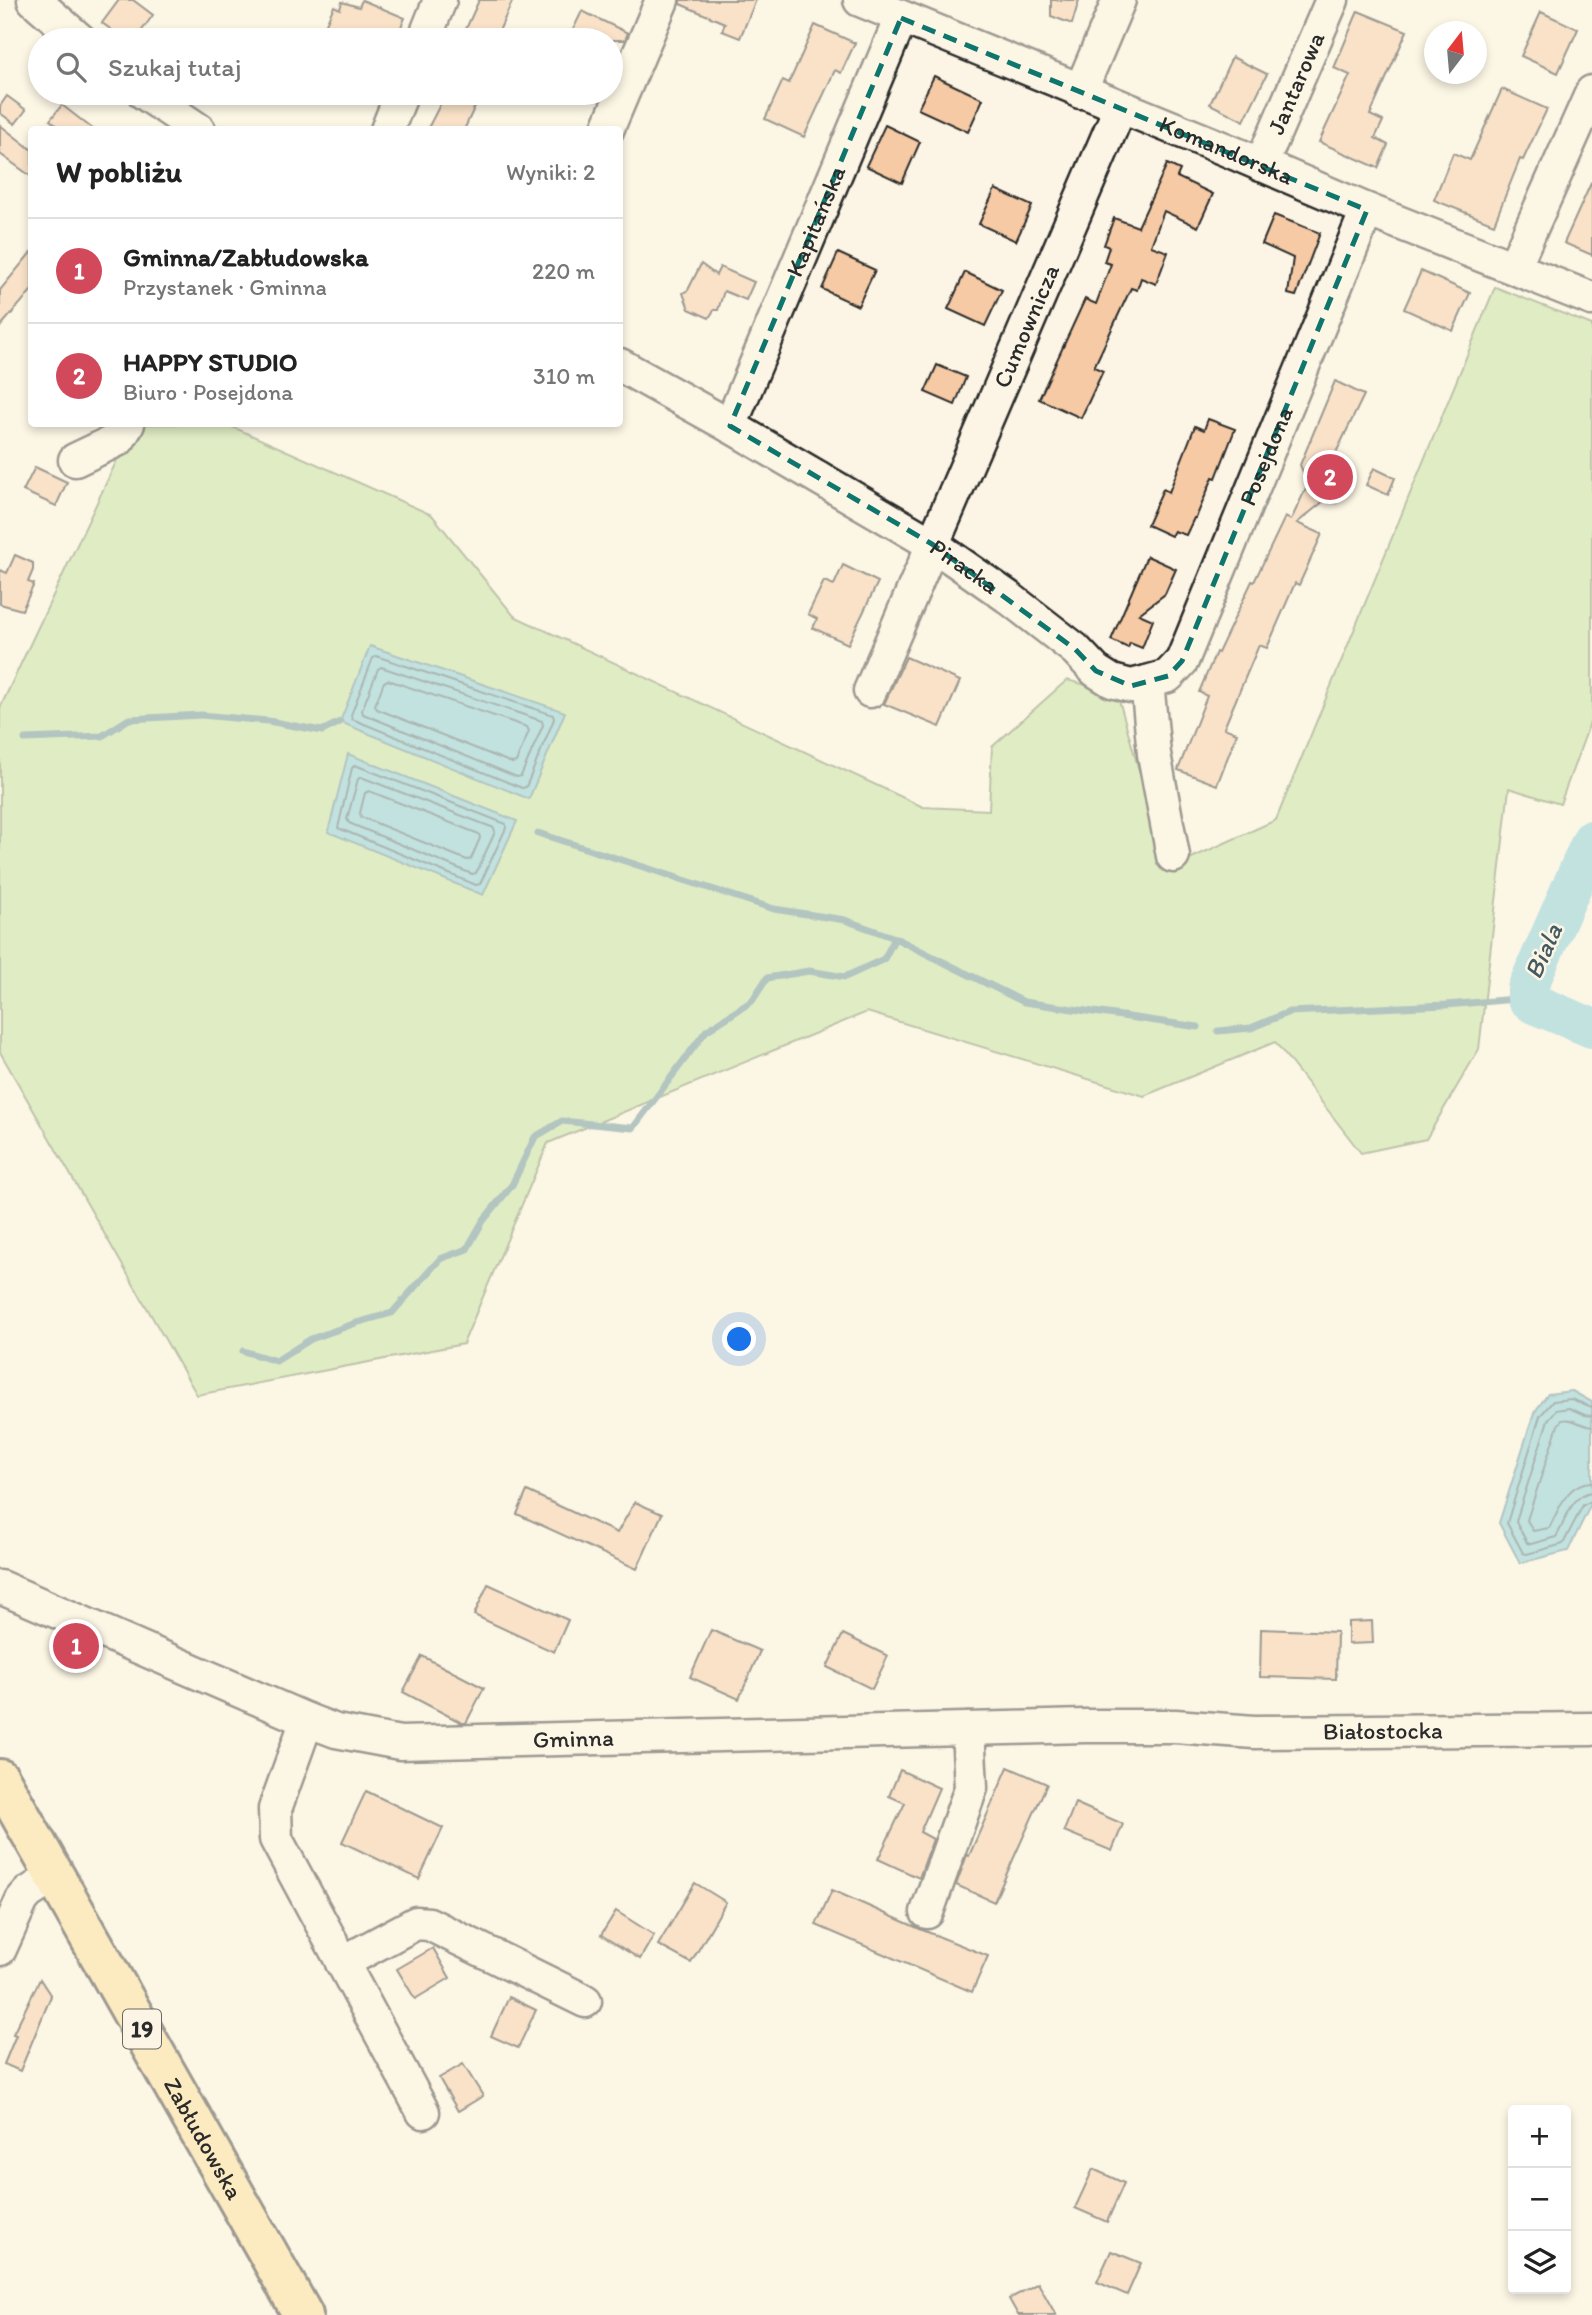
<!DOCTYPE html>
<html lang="pl">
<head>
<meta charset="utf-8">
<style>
	:root { --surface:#fff; --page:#f2f2f2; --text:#222; --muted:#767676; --line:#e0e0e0; --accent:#d1495b }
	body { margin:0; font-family:Itim,sans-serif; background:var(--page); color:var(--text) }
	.controls { position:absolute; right:21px; bottom:21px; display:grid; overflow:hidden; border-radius:7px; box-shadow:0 4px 10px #0003 }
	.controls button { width:63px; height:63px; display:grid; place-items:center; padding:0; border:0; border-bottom:2px solid var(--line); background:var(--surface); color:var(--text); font:35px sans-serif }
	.compass { position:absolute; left:1424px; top:21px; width:63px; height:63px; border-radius:50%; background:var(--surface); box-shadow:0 4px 10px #0003; rotate:16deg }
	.you { position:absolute; left:740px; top:1340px; width:24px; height:24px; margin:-18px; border:5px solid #fff; border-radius:50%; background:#1a73e8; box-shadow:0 0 0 10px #1a73e833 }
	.badge { display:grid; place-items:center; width:46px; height:46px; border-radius:50%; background:var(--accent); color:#fff; font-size:23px; font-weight:700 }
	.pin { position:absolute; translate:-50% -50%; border:4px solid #fff; box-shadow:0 2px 7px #0006 }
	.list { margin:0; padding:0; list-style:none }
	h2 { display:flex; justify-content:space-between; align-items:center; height:91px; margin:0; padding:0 28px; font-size:30px }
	h2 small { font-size:23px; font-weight:400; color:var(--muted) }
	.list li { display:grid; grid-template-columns:46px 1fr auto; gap:21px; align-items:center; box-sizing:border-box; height:105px; padding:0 28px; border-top:2px solid var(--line) }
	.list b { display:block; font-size:26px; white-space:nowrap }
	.list p { margin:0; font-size:23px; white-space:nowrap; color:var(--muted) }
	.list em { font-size:23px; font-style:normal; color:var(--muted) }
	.icon { flex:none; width:38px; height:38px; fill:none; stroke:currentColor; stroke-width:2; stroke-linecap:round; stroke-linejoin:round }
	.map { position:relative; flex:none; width:1592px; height:2315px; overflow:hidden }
	.search { position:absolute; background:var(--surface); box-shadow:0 4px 10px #0003; left:28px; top:28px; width:595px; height:77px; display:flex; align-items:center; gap:18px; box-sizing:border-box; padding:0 24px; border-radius:38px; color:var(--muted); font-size:26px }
	.panel { position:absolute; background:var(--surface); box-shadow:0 4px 10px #0003; left:28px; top:126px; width:595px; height:301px; border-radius:7px }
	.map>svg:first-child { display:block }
	.green { fill:#bee19b; stroke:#748663; stroke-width:2 }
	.water { fill:#7bc9da; stroke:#5b8a94; stroke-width:2 }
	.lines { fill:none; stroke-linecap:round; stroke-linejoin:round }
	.shore { stroke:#4b6a71; stroke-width:2 }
	.stream { stroke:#5b8a94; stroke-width:7 }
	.river { stroke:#7bc9da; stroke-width:40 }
	.building { fill:#f5caa4; stroke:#2b2b2b; stroke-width:2 }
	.minor-casing { stroke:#2b2b2b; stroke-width:37 }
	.highway-casing { stroke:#2b2b2b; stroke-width:44 }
	.minor { stroke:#fcf5e5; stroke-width:32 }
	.highway { stroke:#fdde96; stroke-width:38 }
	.marked { fill:none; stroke:#0f766e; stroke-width:5; stroke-dasharray:14 9; stroke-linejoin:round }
	.labels { text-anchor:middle; stroke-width:5; stroke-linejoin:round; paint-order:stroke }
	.shield { fill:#fcf5e5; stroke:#6a6863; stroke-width:2 }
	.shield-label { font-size:23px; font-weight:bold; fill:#2b2b2b }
	.street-label { font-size:24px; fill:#2b2b2b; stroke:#fcf5e5 }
	.water-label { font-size:26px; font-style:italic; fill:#435a60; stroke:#fcf5e5 }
</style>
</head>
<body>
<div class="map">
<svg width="1592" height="2315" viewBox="0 0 1592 2315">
	<rect width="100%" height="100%" fill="#fcf5e5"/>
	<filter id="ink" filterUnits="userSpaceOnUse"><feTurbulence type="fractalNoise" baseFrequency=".0143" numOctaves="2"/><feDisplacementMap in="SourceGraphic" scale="14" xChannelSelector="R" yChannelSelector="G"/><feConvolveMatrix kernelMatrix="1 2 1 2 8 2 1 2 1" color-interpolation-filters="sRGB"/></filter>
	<g filter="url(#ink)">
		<path class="green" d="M1495,287L1592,325V717L1560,804L1509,788L1479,1049L1426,1139L1361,1153L1275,1042L1144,1096L867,1012L548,1143L463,1344L197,1395L0,1052V708L134,424H226L432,515L514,616L923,807L989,810L992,747L1067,680L1117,693L1167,869L1276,820Z"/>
		<g class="water">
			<path d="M370,646L565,712L529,799L340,722Z"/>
			<path d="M348,754L517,821L483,895L328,832Z"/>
			<path d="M1572,1391L1592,1402V1502L1568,1551L1520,1563L1499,1523L1534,1413L1548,1394Z"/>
		</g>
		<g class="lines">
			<g class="shore">
				<path d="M376,656L553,715L554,719L526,787L522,788L352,719L351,715L373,658Z"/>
				<path d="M381,667L542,721L543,725L521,776L517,777L363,714L362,710L378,669Z"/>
				<path d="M388,680L527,727L529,731L516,762L512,763L377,709L375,705L384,682Z"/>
				<path d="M355,765L506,824V828L480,884L476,885L338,828L352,768Z"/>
				<path d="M361,777L494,828L495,832L476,873L472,874L349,823L347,819L358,779Z"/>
				<path d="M369,791L479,834L480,838L471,859L467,860L361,817L360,813L365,793Z"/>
				<path d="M1592,1407L1571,1399L1553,1401L1540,1416L1507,1523L1523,1553L1527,1554L1563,1544L1583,1505L1592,1501"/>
				<path d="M1592,1416L1585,1415L1569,1408L1556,1410L1548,1420L1516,1521L1527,1543L1531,1544L1556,1537C1566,1521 1571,1494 1592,1492"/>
				<path d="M1592,1427C1581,1426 1572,1417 1562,1420L1558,1425L1527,1520L1533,1531L1549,1528C1560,1508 1566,1483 1592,1482"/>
			</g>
			<g class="stream">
				<path d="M25,739L102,736L129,719L201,715L268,721L322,731L340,722"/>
				<path d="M538,833L774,909L845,920L895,938L1024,1002L1198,1027"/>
				<path d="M1218,1031L1251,1028L1289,1012L1446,1005L1527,998"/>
				<path d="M243,1351L276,1361L311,1339L356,1323L392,1313L440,1259L467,1249L483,1221L512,1185L535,1137L562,1121L633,1128L706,1031L752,1001L767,978L809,971L845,977L884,959L895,938"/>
			</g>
			<path class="river" d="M1592,840L1527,989V998L1534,1004L1592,1028"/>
		</g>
		<g class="building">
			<path d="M119,0H133L153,15L135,40H126L102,23Z"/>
			<path d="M362,0L405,18L395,40H340L322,32L334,6L340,9L342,2L359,7Z"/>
			<path d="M479,0H513L495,40H461Z"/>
			<path d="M680,0H756L740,38L722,31L725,23L680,4Z"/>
			<path d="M1051,0H1079L1072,24L1051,16Z"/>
			<path d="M582,11L628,33L625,40H568Z"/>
			<path d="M1358,11L1407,31L1370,115L1383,121L1375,138L1388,145L1378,168L1319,142L1350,75L1334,68Z"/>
			<path d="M1541,12L1578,29L1558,73L1521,56Z"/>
			<path d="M815,25L855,43L841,73L835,70L804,137L765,119L783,80L789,83Z"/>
			<path d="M1232,57L1267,74L1244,121L1210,104Z"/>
			<path d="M934,76L983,99L968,132L918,109Z"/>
			<path d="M1502,89L1547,109L1523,160L1520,159L1494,224L1434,200L1453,153L1470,160Z"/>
			<path d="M446,93H481L464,130H427Z"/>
			<path d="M7,96L26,110L15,124L0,113V106Z"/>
			<path d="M62,105L94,130H62L50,120Z"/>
			<path d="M0,125L32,150V177L0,154Z"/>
			<path d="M885,125L920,142L902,183L866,166Z"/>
			<path d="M1167,164L1180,170L1177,177L1213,194L1198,227L1164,211L1151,246L1168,252L1156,284L1141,278L1137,290L1131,288L1094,367L1103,371L1081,418L1039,399L1085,299L1096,304L1111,264L1104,262L1109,247L1104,245L1114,218L1138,227Z"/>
			<path d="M1592,181V255L1564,243Z"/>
			<path d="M995,189L1032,206L1016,241L979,224Z"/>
			<path d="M1274,215L1320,233L1296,296L1288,294L1293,258L1262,244Z"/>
			<path d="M32,251V290L0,327V290Z"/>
			<path d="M838,253L875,270L858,306L822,289Z"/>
			<path d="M701,264L716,275L720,267L754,282L746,300L724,291L718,310H714L709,318L689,309L683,293L688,290Z"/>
			<path d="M1421,271L1470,293L1453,331L1404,309Z"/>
			<path d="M965,272L1002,290L985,326L948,309Z"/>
			<path d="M937,365L966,377L955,405L925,392Z"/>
			<path d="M1335,381L1364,395L1330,465L1354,475L1347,489H1343L1336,503L1325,500L1297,523L1322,534L1299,585L1295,583L1267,648L1259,645L1224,728L1237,733L1217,785L1178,770L1207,696L1199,692L1216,652L1218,653L1252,581L1254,582L1285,517L1291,520L1308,484L1300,465Z"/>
			<path d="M1208,419L1235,429L1216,478L1213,477L1196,518H1194L1186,535L1174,531L1171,536L1147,525L1163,489L1169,492L1195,426L1204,430Z"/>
			<path d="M35,467L67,482L56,506L23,491Z"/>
			<path d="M1374,468L1395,478L1388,495L1366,485Z"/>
			<path d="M15,555L33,563V570L28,582L34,584L22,610L0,604V570L7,573Z"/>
			<path d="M1147,556L1176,569L1165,594L1139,614L1153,620L1142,648L1130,643L1128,648L1111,640Z"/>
			<path d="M843,565L878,582L848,644L813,628L817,619L808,614L824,581L834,585Z"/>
			<path d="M906,657L960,681L940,727L884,704Z"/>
			<path d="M527,1491L617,1533L635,1502L662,1514L637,1569L517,1514Z"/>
			<path d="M488,1584L568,1620L554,1652L474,1615Z"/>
			<path d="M1372,1621L1373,1643L1348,1644V1622Z"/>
			<path d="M1261,1629L1337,1632L1336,1679L1260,1677Z"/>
			<path d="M711,1630L760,1651L739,1699L690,1677Z"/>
			<path d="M843,1634L888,1656L872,1689L827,1667Z"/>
			<path d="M422,1656L484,1688L466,1723H462L403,1692Z"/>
			<path d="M1008,1767L1047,1784L994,1902L956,1885L967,1855L969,1856Z"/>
			<path d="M900,1770L939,1788L920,1832L933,1839L919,1878L878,1859L905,1803L889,1796Z"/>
			<path d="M366,1791L443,1828L419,1879L342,1842Z"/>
			<path d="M1075,1803L1123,1824L1112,1851L1064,1831Z"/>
			<path d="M695,1883L726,1902L691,1963L658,1945Z"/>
			<path d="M832,1890L920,1929L988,1956L972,1992L816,1925Z"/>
			<path d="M616,1911L654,1935L640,1959L601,1935Z"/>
			<path d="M433,1948L450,1978L415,1999L397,1969Z"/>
			<path d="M40,1979L51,1996L20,2071L4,2064L16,2035L13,2034Z"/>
			<path d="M509,1997L536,2010L518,2048L491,2036Z"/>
			<path d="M463,2064L483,2096L458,2111L439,2078Z"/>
			<path d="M1093,2169L1124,2183L1107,2222L1075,2208Z"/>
			<path d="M1111,2251L1141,2263L1127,2295L1097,2282Z"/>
			<path d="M1038,2283L1056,2315H1018L1009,2299Z"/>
		</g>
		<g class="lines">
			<defs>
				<g id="minor">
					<path d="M34,0L80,40"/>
					<path id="s1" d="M860,0L1227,150L1367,210L1592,299"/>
					<path d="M424,40L440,0"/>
					<path d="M1080,92L1119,0"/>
					<path d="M144,93L199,130"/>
					<path d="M387,130L402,93"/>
					<path d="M607,130L662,0"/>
					<path id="s2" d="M1261,165L1332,0"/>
					<path d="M1514,267L1592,92"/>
					<path id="s3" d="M620,365L730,426L932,544L1008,597L1075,649L1096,671L1112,681L1131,686L1147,682L1154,754L1173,856"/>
					<path id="s4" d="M730,426L901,18"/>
					<path d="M75,460L119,439L128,424"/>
					<path id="s5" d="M1147,682L1168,676L1182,661L1367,210"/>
					<path id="s6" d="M870,691L1120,108"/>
					<path id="s7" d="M0,1587L307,1720L336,1731L400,1743L1085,1726H1175L1254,1732L1592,1729"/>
					<path d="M307,1720L275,1809L276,1839L423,2112"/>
					<path d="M927,1912L971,1788L968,1729"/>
					<path d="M0,1949L22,1900L28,1893L56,1875"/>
					<path d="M342,1963L416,1923L429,1924L585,2001"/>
				</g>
				<g id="highway">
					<path id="s8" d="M0,1779L303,2315"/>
				</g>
			</defs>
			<use href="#minor" class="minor-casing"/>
			<use href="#highway" class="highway-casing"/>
			<use href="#minor" class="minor"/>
			<use href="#highway" class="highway"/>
		</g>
	</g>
	<path d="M0 0H1592V2315H0ZM901,18L1367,210L1182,661L1168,676L1131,686L1096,671L1075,649L932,544L730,426Z" fill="#fcf5e5" fill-opacity=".55" fill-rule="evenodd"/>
	<path class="marked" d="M901,18L1367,210L1182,661L1168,676L1131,686L1096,671L1075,649L932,544L730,426Z"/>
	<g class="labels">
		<rect class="shield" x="123" y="2009.5" width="38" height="39" rx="5"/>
		<g class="shield-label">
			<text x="142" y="2037">19</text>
		</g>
		<g class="street-label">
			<text dy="8" stroke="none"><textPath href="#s2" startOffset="89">Jantarowa</textPath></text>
			<text dy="8" stroke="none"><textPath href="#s1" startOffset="396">Komandorska</textPath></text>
			<text dy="8" stroke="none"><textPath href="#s4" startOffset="222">Kapitańska</textPath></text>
			<text dy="8" stroke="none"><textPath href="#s6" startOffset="397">Cumownicza</textPath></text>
			<text dy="8" stroke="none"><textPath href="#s5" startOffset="264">Posejdona</textPath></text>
			<text dy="8" stroke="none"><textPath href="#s3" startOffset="399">Piracka</textPath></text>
			<text dy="8" stroke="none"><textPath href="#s7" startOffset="1414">Białostocka</textPath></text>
			<text dy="8" stroke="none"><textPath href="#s7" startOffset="604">Gminna</textPath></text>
			<text dy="8" stroke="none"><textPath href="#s8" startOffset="413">Zabłudowska</textPath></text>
		</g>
		<g class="water-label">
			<text transform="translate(1543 951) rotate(-66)" y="9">Biala</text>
		</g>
	</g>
</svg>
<div class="controls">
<button>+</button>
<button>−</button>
<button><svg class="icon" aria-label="layers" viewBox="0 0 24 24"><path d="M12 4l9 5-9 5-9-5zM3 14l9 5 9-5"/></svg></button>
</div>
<svg class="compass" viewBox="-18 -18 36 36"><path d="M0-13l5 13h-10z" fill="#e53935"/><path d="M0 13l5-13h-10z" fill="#767676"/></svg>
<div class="you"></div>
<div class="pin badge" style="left:76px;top:1646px">1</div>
<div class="pin badge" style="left:1330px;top:477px">2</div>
<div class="search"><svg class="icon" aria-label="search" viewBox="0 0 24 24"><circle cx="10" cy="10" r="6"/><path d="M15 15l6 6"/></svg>Szukaj tutaj</div>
<section class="panel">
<h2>W pobliżu<small>Wyniki: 2</small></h2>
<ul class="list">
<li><span class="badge">1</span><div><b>Gminna/Zabłudowska</b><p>Przystanek · Gminna</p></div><em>220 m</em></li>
<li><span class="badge">2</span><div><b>HAPPY STUDIO</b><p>Biuro · Posejdona</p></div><em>310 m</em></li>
</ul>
</section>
</div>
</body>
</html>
